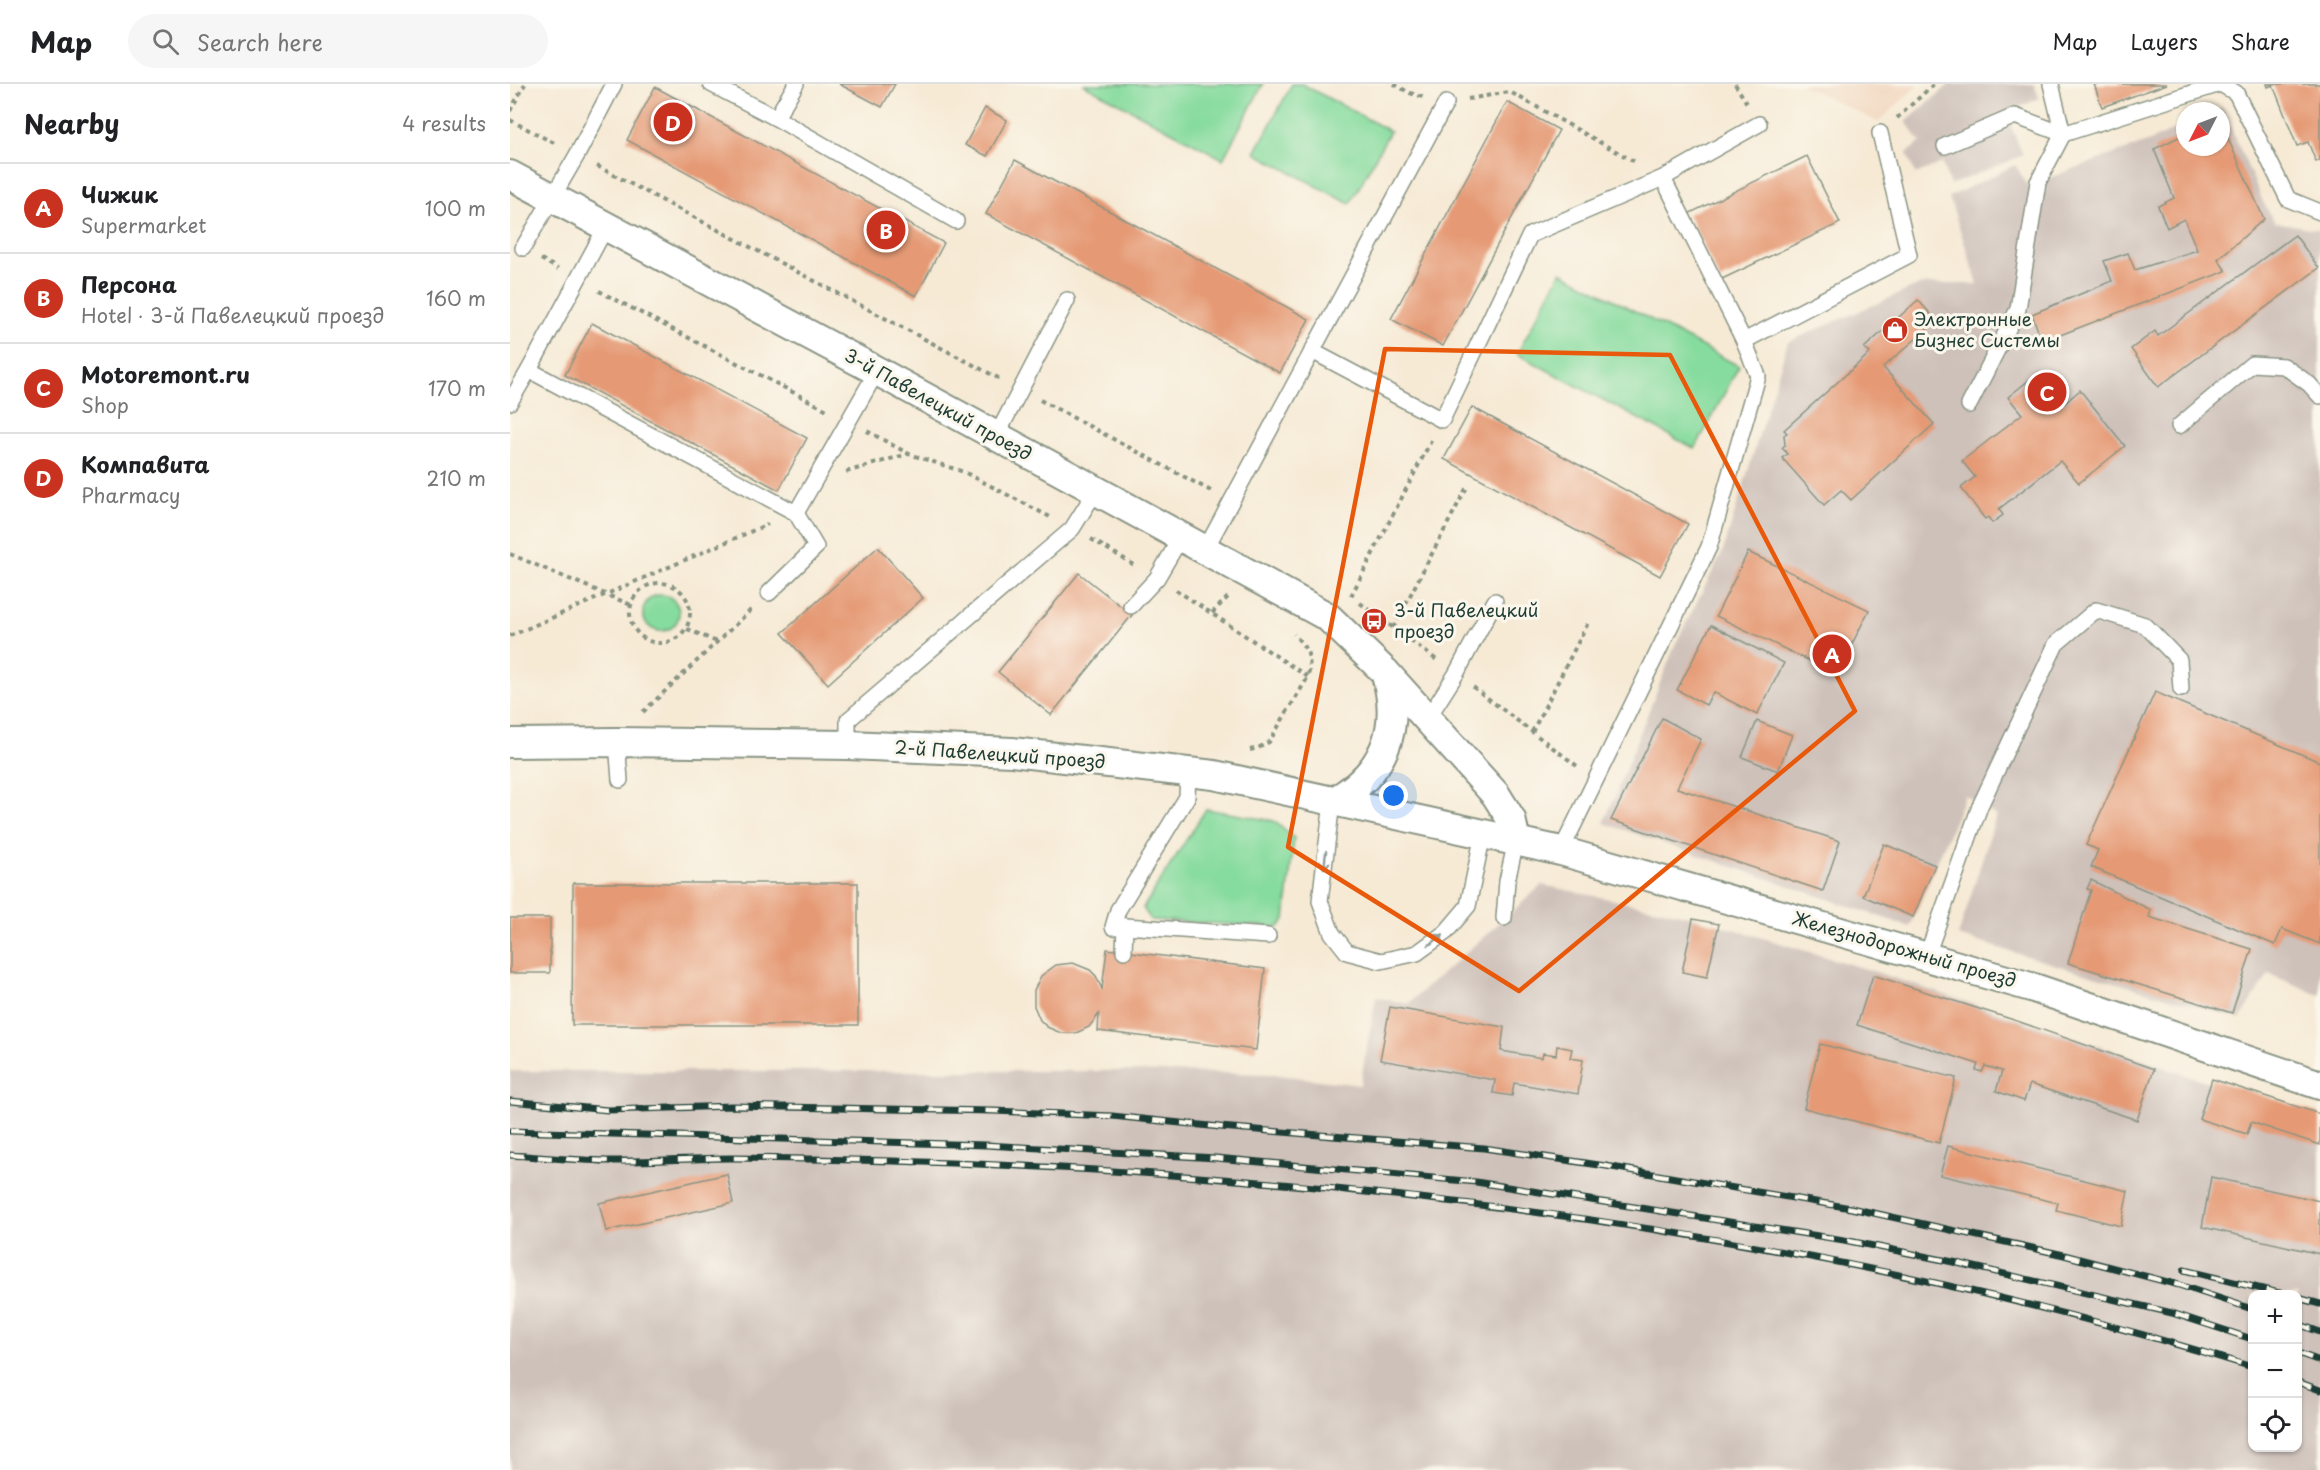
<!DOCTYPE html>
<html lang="en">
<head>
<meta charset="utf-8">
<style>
	:root { --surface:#fff; --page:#f6f6f6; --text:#202124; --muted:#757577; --line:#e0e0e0; --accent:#c8321e }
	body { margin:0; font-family:"Playpen Sans",sans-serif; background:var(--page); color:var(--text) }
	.controls { position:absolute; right:18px; bottom:18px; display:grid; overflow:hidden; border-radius:12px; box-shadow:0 2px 4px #0004 }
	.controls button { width:54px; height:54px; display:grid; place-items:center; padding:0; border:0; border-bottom:2px solid var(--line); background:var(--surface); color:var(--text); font:30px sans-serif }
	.compass { position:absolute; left:1666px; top:18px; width:54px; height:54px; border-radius:50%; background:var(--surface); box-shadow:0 2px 4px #0004; rotate:228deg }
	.you { position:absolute; left:884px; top:712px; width:21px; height:21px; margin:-15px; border:4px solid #fff; border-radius:50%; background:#1a73e8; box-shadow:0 0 0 9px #1a73e833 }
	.badge { display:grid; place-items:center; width:39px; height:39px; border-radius:50%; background:var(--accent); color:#fff; font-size:20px; font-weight:700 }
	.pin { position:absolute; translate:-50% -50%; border:3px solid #fff; box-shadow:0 2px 6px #0006 }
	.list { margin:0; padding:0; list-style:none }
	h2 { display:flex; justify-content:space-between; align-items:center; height:78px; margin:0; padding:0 24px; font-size:26px }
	h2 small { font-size:20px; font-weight:400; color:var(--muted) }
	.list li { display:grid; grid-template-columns:39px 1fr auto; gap:18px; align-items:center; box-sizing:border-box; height:90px; padding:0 24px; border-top:2px solid var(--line) }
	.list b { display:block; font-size:22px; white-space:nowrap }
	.list p { margin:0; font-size:20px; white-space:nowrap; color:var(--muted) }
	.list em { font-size:20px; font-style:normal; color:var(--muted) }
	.icon { flex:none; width:33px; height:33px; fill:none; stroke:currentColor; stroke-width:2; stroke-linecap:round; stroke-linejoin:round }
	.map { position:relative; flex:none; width:1810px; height:1386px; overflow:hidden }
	header { display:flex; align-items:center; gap:36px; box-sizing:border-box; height:84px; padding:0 30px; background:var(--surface); border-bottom:2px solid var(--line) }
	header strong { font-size:28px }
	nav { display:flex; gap:33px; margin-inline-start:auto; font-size:21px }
	.search { width:420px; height:54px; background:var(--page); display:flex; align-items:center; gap:15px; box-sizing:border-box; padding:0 21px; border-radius:33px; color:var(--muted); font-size:22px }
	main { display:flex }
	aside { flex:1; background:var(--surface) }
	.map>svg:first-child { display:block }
	.built { fill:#f1d5bd }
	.industrial { fill:#cec1ba; fill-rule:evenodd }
	.green { fill:#86db9e; stroke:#528c69; stroke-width:1.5 }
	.building { fill:#e59a75 }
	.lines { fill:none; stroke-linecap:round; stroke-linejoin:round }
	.lane-casing { stroke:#8a9484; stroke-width:18 }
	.street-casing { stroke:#8a9484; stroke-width:32 }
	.path { stroke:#8a9484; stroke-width:4; stroke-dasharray:4.5 4.5; stroke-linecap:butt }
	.lane { stroke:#fff; stroke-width:15 }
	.street { stroke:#fff; stroke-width:28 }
	.rail-casing { stroke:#1f3d34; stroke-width:7 }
	.rail { stroke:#fbf7ec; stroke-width:4.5; stroke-dasharray:14; stroke-linecap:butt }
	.oneway { stroke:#8f9e9a }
	.marked { fill:none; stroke:#e8590c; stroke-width:4.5; stroke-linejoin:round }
	.labels { text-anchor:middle; stroke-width:6; stroke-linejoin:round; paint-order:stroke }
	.poi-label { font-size:18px; fill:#1f3d34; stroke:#fbf7ec; text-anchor:start }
	.street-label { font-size:18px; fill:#1f3d34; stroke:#fbf7ec }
</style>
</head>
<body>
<header>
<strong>Map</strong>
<div class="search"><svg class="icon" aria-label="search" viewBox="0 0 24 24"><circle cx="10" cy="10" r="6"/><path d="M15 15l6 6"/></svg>Search here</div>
<nav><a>Map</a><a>Layers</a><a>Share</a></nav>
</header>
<main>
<aside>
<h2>Nearby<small>4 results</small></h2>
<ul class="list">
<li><span class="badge">A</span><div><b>Чижик</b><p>Supermarket</p></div><em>100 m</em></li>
<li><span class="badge">B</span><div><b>Персона</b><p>Hotel · 3-й Павелецкий проезд</p></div><em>160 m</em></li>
<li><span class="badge">C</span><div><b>Motoremont.ru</b><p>Shop</p></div><em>170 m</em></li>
<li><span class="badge">D</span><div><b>Компавита</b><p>Pharmacy</p></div><em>210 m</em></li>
</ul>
</aside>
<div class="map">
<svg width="1810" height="1386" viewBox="0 0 1810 1386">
	<rect width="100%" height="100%" fill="#fbf7ec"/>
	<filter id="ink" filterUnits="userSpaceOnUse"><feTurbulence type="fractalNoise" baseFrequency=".0167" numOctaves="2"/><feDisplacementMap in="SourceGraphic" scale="12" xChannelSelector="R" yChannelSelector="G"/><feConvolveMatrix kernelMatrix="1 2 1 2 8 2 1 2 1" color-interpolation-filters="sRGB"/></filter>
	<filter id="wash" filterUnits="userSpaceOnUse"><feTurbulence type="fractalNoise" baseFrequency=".008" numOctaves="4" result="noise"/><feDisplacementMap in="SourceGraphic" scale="24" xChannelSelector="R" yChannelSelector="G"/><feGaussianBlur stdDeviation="1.35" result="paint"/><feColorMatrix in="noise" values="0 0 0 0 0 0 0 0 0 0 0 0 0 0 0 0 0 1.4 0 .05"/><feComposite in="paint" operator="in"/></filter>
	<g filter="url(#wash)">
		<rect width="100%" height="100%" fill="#f6ead5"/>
		<path class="built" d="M1290,0H1409L1368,38Z"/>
		<g class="industrial">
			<path d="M1440,0H1524L1529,14L1496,30L1513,71L1440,101L1432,79L1405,90L1397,69L1411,58L1396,38Z"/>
			<path d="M1712,24L1754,120L1765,138L1810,146V911L1759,890L1730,935L1448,852L1486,732L1455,711L1400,843L1094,739L1166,559L1213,467L1278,258L1412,200H1468L1439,113L1505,81L1519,103L1528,98L1640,57L1675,41V63H1711V27H1705Z"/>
			<path d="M1032,801L1176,831L1366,888L1810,1035V1386H0V987H612L760,990L850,1001L866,913L898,920ZM1742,1210H1788V1364H1742Z"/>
		</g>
		<g class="green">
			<path d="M573,0H753L713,75Z"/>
			<path d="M782,0H792L880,47L840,120L745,69Z"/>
			<path d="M1051,188L1229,282L1185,365L1007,270Z"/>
			<circle cx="151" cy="529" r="18"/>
			<path d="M696,725L764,737L784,754L775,836L769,843L641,836L633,824Z"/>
		</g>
		<g id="blocks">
			<g class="building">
				<path d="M329,0H385L372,23Z"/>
				<path d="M1584,0H1657L1592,23Z"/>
				<path d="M1757,0H1810V76L1806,78L1798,58L1787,62L1763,1L1758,3Z"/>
				<path d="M145,3L434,159L406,212L117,56Z"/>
				<path d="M997,18L1049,46L933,262L881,235Z"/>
				<path d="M475,24L497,36L477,72L455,61Z"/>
				<path d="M1711,39L1754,135L1708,175L1716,187L1532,258L1522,230L1602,197L1594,177L1618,169L1625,186L1687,166L1674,135L1657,144L1648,122L1664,114L1644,65L1675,50V63H1711Z"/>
				<path d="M1297,72L1330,139L1210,196L1178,130Z"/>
				<path d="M505,76L799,235L770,289L476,130Z"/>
				<path d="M1785,151L1809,184L1648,303L1621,265L1645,247L1648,252Z"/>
				<path d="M1408,216L1427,237L1373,283L1424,340L1341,416L1331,406L1314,421L1272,374L1278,370L1272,364L1275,361L1274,351L1277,349L1274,346L1360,269L1354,264Z"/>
				<path d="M82,239L297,354L269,406L55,291Z"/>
				<path d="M1529,288L1555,319L1570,306L1615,362L1569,399L1550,377L1489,425L1493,431L1482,439L1478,433L1475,435L1451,404L1465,393L1452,377L1512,330L1498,313Z"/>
				<path d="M962,323L1178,440L1150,492L934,375Z"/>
				<path d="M368,463L413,514L318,600L272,549Z"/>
				<path d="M1238,468L1359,526L1327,590L1206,532Z"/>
				<path d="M569,489L622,531L541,631L488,588Z"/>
				<path d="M1201,541L1274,579L1247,631L1203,608L1196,621L1167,606Z"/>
				<path d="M1645,608L1810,678V860L1772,845L1765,861L1581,783L1588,766L1576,761Z"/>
				<path d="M1152,634L1191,655L1167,704L1330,757L1313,807L1101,736Z"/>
				<path d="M1247,637L1282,651L1268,687L1232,673Z"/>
				<path d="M1374,760L1425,781L1403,833L1353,812Z"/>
				<path d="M1581,796L1641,826L1639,833L1742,865L1722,929L1558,879L1581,806L1577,805Z"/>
				<path d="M63,799H348V941H62Z"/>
				<rect x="0" y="834" width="40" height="55"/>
				<path d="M1183,835L1209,840L1197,893L1172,888Z"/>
				<path d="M597,865L755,885L746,966L588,947L589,930L579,943L566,949H551L537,943L530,936L524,922V906L531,892L546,881L563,879L580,886L586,892L592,905Z"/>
				<path d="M1363,891L1507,937L1644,985L1627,1036L1520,1000L1514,1017L1486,1007L1492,987L1475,982L1472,988L1466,986L1468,980L1347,941Z"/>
				<path d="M880,923L994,943L991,967L1032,974L1033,969L1046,971L1047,962L1062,965L1060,974L1073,976L1068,1010L1004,999L1002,1012L983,1009L985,996L870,976Z"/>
				<path d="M1310,960L1446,994L1429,1059L1294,1024Z"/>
				<path d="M1702,995L1810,1030V1061L1741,1038L1737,1050L1689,1035Z"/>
				<path d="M1438,1062L1618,1107L1611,1142L1546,1126L1548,1119L1430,1091Z"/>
				<path d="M217,1090L223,1119L96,1147L89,1119Z"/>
				<path d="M1701,1093L1810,1117V1170L1692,1143Z"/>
			</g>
		</g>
	</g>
	<g filter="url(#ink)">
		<use href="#blocks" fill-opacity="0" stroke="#8a9484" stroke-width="1.5"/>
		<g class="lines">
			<defs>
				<g id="lane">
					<path d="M201,0L266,34L446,137"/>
					<path d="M1711,0L1726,9L1778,115L1810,128"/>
					<path d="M266,34L286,0"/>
					<path d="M1435,62L1505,32L1553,50L1710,0"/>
					<path d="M96,143L19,286L286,429L306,463L259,509"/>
					<path d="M13,164L67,71L104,0"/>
					<path d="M1234,257L1399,171L1370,49"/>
					<path d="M802,267L932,336L1020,151L1153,94"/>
					<path d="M0,318L19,286"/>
					<path d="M1459,321L1508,225L1528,98L1553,50L1541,0"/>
					<path d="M1669,342L1742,280L1774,282L1799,300L1810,312"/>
					<path d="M486,353L557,216"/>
					<path d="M286,429L367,287"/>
					<path d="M695,466L936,19"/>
					<path d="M621,522L647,494L671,453"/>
					<path d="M918,634L946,590L985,517"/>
					<path d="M107,658L110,696"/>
					<path d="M338,661V636L562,445L585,408"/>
					<path d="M678,687L677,713L608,826L603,843L615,842L758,852"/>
					<path d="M822,718L810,817L822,849L837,868L871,877L907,869L936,848L958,822L973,750"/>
					<path d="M1051,767L1199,463L1248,292L1234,257L1153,94L1249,40"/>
					<path d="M994,834L997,797L1006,757"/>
					<path d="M614,867L615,842"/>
					<path d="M1417,871L1470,722L1546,560L1586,526L1635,541L1669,576L1671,605"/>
				</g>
				<g id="street">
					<path d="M0,91L367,287L818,533L875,588L986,711L1001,735L1006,757"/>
					<path d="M0,659L107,658L338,661L502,668L704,691L1051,767L1524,904L1810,1001"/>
					<path d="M822,718C874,691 893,643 875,588"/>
				</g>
			</defs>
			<use href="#lane" class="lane-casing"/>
			<use href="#street" class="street-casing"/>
			<g class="path">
				<path d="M884,0L900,9L913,13"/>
				<path d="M1225,0L1238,21"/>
				<path d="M958,15L1000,8L1127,79"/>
				<path d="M0,27L15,0"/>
				<path d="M1387,34L1424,0"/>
				<path d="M0,36L46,60"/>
				<path d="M87,82L492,296"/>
				<path d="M31,175L48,185"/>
				<path d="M89,207L319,327"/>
				<path d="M530,316L701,407"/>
				<path d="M357,347L399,370L454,388L540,433"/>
				<path d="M336,388L398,370"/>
				<path d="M581,455L626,482"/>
				<path d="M0,470L121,521"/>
				<circle cx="150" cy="529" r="30"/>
				<path d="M666,506L798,593"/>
				<path d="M841,512L922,355"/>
				<path d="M850,519L928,577"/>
				<path d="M702,529L719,512"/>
				<path d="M883,544L958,401"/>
				<path d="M177,545L207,558"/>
				<path d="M0,552L258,440"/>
				<path d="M963,603L1067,682"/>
				<path d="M133,628L243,524"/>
				<path d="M1022,648L1078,539"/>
				<path d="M740,666L748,664L759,658L798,593C802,571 798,567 784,550"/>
			</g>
			<use href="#lane" class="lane"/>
			<use href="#street" class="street"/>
			<defs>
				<g id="rail">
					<path d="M0,1017L98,1026L222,1022L483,1027L602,1032L710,1043L974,1064L1096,1082L1341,1124L1554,1171L1669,1201L1742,1225"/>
					<path d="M0,1047L476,1061L706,1074L966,1098L1334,1156L1443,1178L1662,1229L1742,1255"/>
					<path d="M0,1071C32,1073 65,1076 97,1077C139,1078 180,1074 221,1074C348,1075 475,1079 602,1087C987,1111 1374,1168 1742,1283"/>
					<path d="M1674,1186L1773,1210"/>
					<path d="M1788,1214L1810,1220"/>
					<path d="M1788,1240L1810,1248"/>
					<path d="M1788,1269L1810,1277"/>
					<path d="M1788,1298L1810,1306"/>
				</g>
			</defs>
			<use href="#rail" class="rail-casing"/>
			<use href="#rail" class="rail"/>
		</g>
		<defs><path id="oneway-shaft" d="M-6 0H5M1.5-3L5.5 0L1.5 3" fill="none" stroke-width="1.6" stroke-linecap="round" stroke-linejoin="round" transform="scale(1.5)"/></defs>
		<g class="oneway">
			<use href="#oneway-shaft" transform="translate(815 776) rotate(97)"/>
			<use href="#oneway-shaft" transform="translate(926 856) rotate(-35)"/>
		</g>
	</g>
	<path class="marked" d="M875,265L1160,271L1345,627L1009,907L778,763Z"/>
	<defs>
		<symbol id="shop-disc" viewBox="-11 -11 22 22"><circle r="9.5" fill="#c8321e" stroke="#fbf7ec"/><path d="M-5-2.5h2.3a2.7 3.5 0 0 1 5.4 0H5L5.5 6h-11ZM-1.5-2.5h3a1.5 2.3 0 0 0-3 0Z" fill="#fff"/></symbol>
		<symbol id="bus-disc" viewBox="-11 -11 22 22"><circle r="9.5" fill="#c8321e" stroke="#fbf7ec"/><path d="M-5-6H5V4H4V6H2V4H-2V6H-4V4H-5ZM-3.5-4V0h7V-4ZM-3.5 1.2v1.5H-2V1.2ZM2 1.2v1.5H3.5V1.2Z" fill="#fff"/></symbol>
	</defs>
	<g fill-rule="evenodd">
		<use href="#shop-disc" x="1370" y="231" width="30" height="30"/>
		<use href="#bus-disc" x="849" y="522" width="30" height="30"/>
	</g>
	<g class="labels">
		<g class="poi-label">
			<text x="1404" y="242">Электронные<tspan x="1404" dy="21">Бизнес Системы</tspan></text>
			<text x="884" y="533">3-й Павелецкий<tspan x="884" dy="21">проезд</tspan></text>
		</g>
		<g class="street-label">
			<text transform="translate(428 321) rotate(29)" y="6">3-й Павелецкий проезд</text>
			<text transform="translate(490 671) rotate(4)" y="6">2-й Павелецкий проезд</text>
			<text transform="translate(1394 866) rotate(16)" y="6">Железнодорожный проезд</text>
		</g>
	</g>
</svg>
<div class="controls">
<button>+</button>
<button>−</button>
<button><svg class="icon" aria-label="locate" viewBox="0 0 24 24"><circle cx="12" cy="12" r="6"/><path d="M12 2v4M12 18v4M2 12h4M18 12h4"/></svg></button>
</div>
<svg class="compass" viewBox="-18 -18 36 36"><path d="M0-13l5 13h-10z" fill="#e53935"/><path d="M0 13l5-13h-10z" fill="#757577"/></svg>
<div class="you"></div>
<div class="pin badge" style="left:1322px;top:570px">A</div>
<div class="pin badge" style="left:376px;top:146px">B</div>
<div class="pin badge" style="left:1537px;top:308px">C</div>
<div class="pin badge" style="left:163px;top:38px">D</div>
</div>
</main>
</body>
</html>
